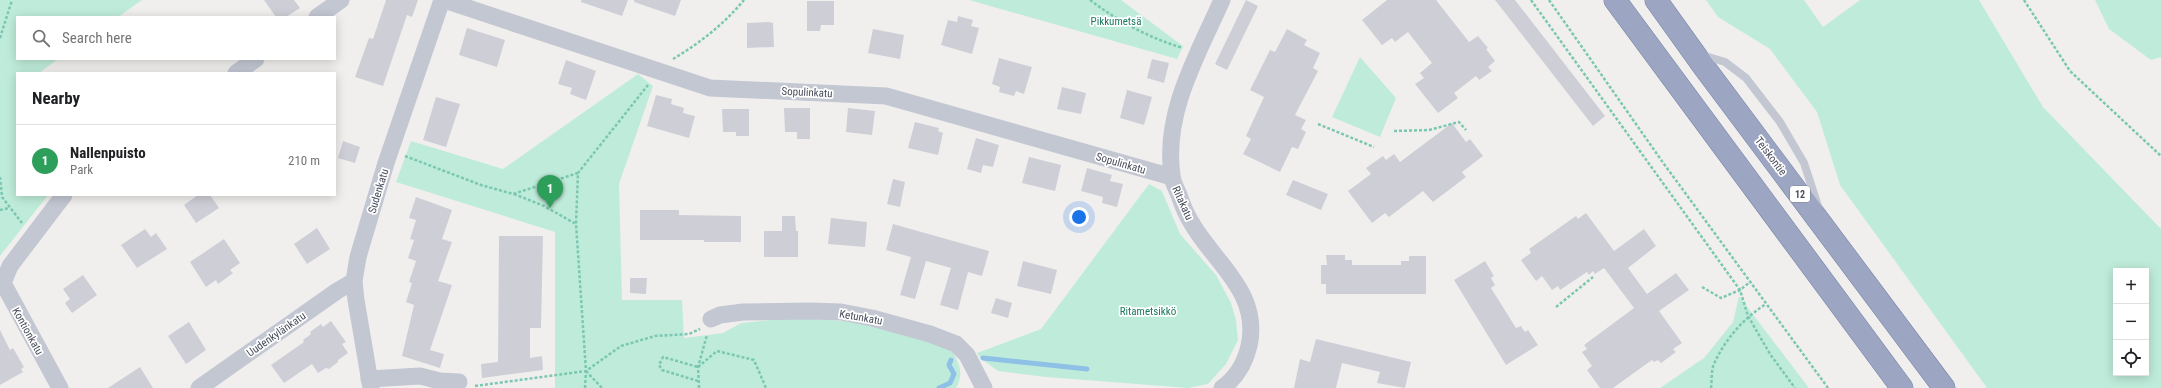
<!DOCTYPE html>
<html lang="en">
<head>
<meta charset="utf-8">
<style>
	:root { --surface:#fff; --page:#f2f2f2; --text:#202124; --muted:#757577; --line:#e0e0e0; --accent:#254ad4 }
	body { margin:0; font-family:"Roboto Condensed",sans-serif; background:var(--page); color:var(--text) }
	.controls { position:absolute; right:12px; bottom:12px; display:grid; overflow:hidden; border-radius:0px; box-shadow:0 2px 10px #0003 }
	.controls button { width:36px; height:36px; display:grid; place-items:center; padding:0; border:0; border-bottom:1px solid var(--line); background:var(--surface); color:var(--text); font:20px sans-serif }
	.you { position:absolute; left:1079px; top:217px; width:14px; height:14px; margin:-10px; border:3px solid #fff; border-radius:50%; background:#1a73e8; box-shadow:0 0 0 6px #1a73e833 }
	.badge { display:grid; place-items:center; width:26px; height:26px; border-radius:50%; background:var(--accent); color:#fff; font-size:13px; font-weight:700 }
	.pin { position:absolute; translate:-50% -33px; filter:drop-shadow(0 1px 2px #0008) }
	.pin::after { content:''; position:absolute; top:21px; width:14px; height:12px; background:inherit; clip-path:polygon(0 0,100% 0,50% 100%) }
	.list { margin:0; padding:0; list-style:none }
	h2 { display:flex; justify-content:space-between; align-items:center; height:52px; margin:0; padding:0 16px; font-size:17px }
	h2 small { font-size:13px; font-weight:400; color:var(--muted) }
	.list li { display:grid; grid-template-columns:26px 1fr auto; gap:12px; align-items:center; box-sizing:border-box; height:72px; padding:0 16px; border-top:1px solid var(--line) }
	.list b { display:block; font-size:15px; white-space:nowrap }
	.list p { margin:0; font-size:13px; white-space:nowrap; color:var(--muted) }
	.list em { font-size:13px; font-style:normal; color:var(--muted) }
	.icon { flex:none; width:22px; height:22px; fill:none; stroke:currentColor; stroke-width:2; stroke-linecap:round; stroke-linejoin:round }
	.map { position:relative; flex:none; width:2161px; height:388px; overflow:hidden }
	.search { position:absolute; background:var(--surface); box-shadow:0 2px 10px #0003; left:16px; top:16px; width:320px; height:44px; display:flex; align-items:center; gap:10px; box-sizing:border-box; padding:0 14px; border-radius:0px; color:var(--muted); font-size:15px }
	.panel { position:absolute; background:var(--surface); box-shadow:0 2px 10px #0003; left:16px; top:72px; width:320px; height:124px; border-radius:0px }
	.map>svg:first-child { display:block }
	.green { fill:#bfecda; fill-rule:evenodd }
	.lines { fill:none; stroke-linecap:round; stroke-linejoin:round }
	.stream { stroke:#8fc0e6; stroke-width:5 }
	.building { fill:#cecfd6 }
	.trunk-casing { stroke:#7481a6; stroke-width:23 }
	.path { stroke:#7ac7b2; stroke-width:2.5; stroke-dasharray:3 2; stroke-linecap:butt }
	.service { stroke:#c3c7d2; stroke-width:8 }
	.minor { stroke:#c3c7d2; stroke-width:17 }
	.trunk { stroke:#9ca6c2; stroke-width:22 }
	.labels { text-anchor:middle; stroke-width:3.5; stroke-linejoin:round; paint-order:stroke }
	.shield { fill:#fff; stroke:#7f828c; stroke-width:1 }
	.shield-label { font-size:10px; font-weight:bold; fill:#484d5a }
	.park-label { font-size:11px; fill:#1d775e; stroke:#fff }
	.street-label { font-size:11px; fill:#484d5a; stroke:#fff }
</style>
</head>
<body>
<div class="map">
<svg width="2161" height="388" viewBox="0 0 2161 388">
	<rect width="100%" height="100%" fill="#f1efee"/>
	<g class="green">
		<path d="M0,0H142L118,17H17V59H58L39,73H17V195H48L0,256Z"/>
		<path d="M969,0H1121L1183,46L1177,59Z"/>
		<path d="M1706,0H1804L1823,27L1860,0H1979L2043,107L2161,229V388H1987L1840,185L1817,112L1770,49L1718,17ZM2116,271H2146V373H2116Z"/>
		<path d="M2095,0H2161V57L2151,60L2109,29Z"/>
		<path d="M1360,57L1396,98L1380,137L1332,117Z"/>
		<path d="M638,74L653,86L619,184L622,300H682L684,338L723,333L741,323L792,318L844,321L883,327L925,340L953,352C960,366 964,374 956,388H555V232L396,182L411,141L503,169Z"/>
		<path d="M1149,184L1162,191L1180,234L1216,275L1231,303L1236,320L1238,340L1226,364L1208,384L1188,388L1046,377L998,371L980,358L977,353L1041,329Z"/>
		<path d="M1739,296L1809,388H1660L1704,358L1733,322Z"/>
	</g>
	<g class="lines">
		<g class="stream">
			<path d="M983,358L1087,369"/>
			<path d="M939,388L950,383L954,374L949,365L951,360"/>
		</g>
	</g>
	<g class="building">
		<path d="M264,0H294L300,8L286,17H276Z"/>
		<path d="M386,0H418L412,17L407,15L383,86L355,77L369,38L373,39Z"/>
		<path d="M581,0H628L622,16L581,2Z"/>
		<path d="M634,0H681L675,16L634,2Z"/>
		<path d="M1246,0L1258,6L1227,70L1215,64Z"/>
		<path d="M1387,0H1436L1469,42L1478,36L1488,48L1486,49L1495,61L1488,67L1492,71L1479,80L1476,76L1454,93L1458,98L1438,113L1415,84L1424,78L1420,73L1432,63L1408,32L1395,42L1392,38L1382,45L1362,20Z"/>
		<path d="M1495,0H1515L1605,116L1593,126Z"/>
		<path d="M807,1H834V25H821L820,31H807Z"/>
		<path d="M958,16L973,20L971,26L979,28L972,54L941,45L948,20L957,22Z"/>
		<path d="M769,22L773,23L774,47L747,48V23Z"/>
		<path d="M467,28L505,40L497,67L459,55Z"/>
		<path d="M873,29L904,35L900,59L868,53Z"/>
		<path d="M1287,29L1307,40L1304,45L1320,53L1313,68L1318,71L1295,115L1306,120L1301,129L1306,132L1298,149L1292,147L1280,172L1243,154L1251,139L1246,136L1264,97L1250,90L1270,50L1275,52Z"/>
		<path d="M999,58L1032,67L1024,94L1016,91L1014,96L999,92L1000,87L992,84Z"/>
		<path d="M1152,59L1169,63L1164,83L1147,78Z"/>
		<path d="M566,60L596,71L586,100L570,94L572,88L558,84Z"/>
		<path d="M1062,87L1086,93L1081,114L1057,109Z"/>
		<path d="M1127,90L1152,97L1144,125L1120,118Z"/>
		<path d="M656,95L672,99L671,104L684,108L683,113L695,116L689,138L647,126Z"/>
		<path d="M436,97L460,104L446,147L423,140Z"/>
		<path d="M784,108H810V139H797V132H785Z"/>
		<path d="M848,108L875,111L872,135L846,132Z"/>
		<path d="M722,109H749V136H736V132H723Z"/>
		<path d="M915,122L939,128L938,131L943,133L938,155L908,148Z"/>
		<path d="M1452,123L1466,142L1470,139L1483,156L1462,172L1466,177L1433,202L1423,191L1389,217L1385,213L1372,223L1348,191L1371,174L1366,168L1383,156L1386,160L1394,154L1400,162Z"/>
		<path d="M976,138L999,145L993,167L983,165L981,173L967,169Z"/>
		<path d="M343,141L360,147L355,163L338,158Z"/>
		<path d="M1029,157L1061,165L1055,191L1022,183Z"/>
		<path d="M1087,168L1112,175L1110,181L1123,184L1117,207L1102,203L1103,197L1081,191Z"/>
		<path d="M893,179L905,182L900,207L887,204Z"/>
		<path d="M1293,180L1328,194L1321,210L1286,195Z"/>
		<path d="M198,195H210L219,208L196,223L184,205Z"/>
		<path d="M416,197L452,210L442,239L452,242L438,281L452,285L430,350L444,354L440,368L402,356L414,305L406,302L412,283L409,282L416,261L408,258L414,240L410,239L416,220L409,218Z"/>
		<path d="M640,210H679V215L741,216V242H704V240H640Z"/>
		<path d="M1586,213L1614,251L1644,229L1656,246L1628,268L1647,294L1676,273L1689,290L1659,311L1682,343L1673,349L1676,352L1661,363L1658,360L1654,362L1652,360L1613,388H1600L1587,370L1592,366L1582,352L1587,349L1584,345L1634,308L1604,268L1595,274L1593,271L1589,275L1587,272L1560,290L1558,286L1552,290L1542,276L1536,281L1521,260L1531,253L1529,249L1576,216L1578,219Z"/>
		<path d="M782,216H795L796,231H798V257H764V231H782Z"/>
		<path d="M831,218L867,222L865,247L828,244Z"/>
		<path d="M893,224L989,251L982,276L968,272L958,310L940,305L951,268L926,261L915,299L900,295L911,257L886,250Z"/>
		<path d="M317,228L330,249L307,264L294,244Z"/>
		<path d="M145,229L151,237L156,233L167,249L137,268L121,245Z"/>
		<path d="M499,236H543L541,328H530V358L542,356L543,370L482,378L481,364L498,362Z"/>
		<path d="M224,239L240,263L230,270L233,273L229,276L218,284L216,280L206,287L190,262Z"/>
		<path d="M1326,255H1345V260H1352V265H1401V261H1409V256H1426V294H1326V284H1321V265H1327Z"/>
		<path d="M1023,261L1057,270L1051,294L1017,286Z"/>
		<path d="M1485,261L1494,276L1491,278L1495,285L1491,288L1516,328L1521,326L1525,332L1528,330L1538,345L1506,365L1454,280Z"/>
		<path d="M83,275L97,295L72,313L65,303L70,299L63,289Z"/>
		<path d="M630,278H647L646,294L630,293Z"/>
		<path d="M996,298L1012,303L1008,318L991,313Z"/>
		<path d="M331,321L346,342L342,344L348,353L338,360V362L329,369L326,368L318,373L312,364L284,383L271,365L304,342L303,340L311,334L310,332L321,324L323,327Z"/>
		<path d="M189,322L206,350L186,364L168,336Z"/>
		<path d="M0,330L10,350L13,348L24,367L21,369L23,372L0,385Z"/>
		<path d="M1316,339L1411,362L1405,388L1377,383L1380,372L1342,363L1336,388H1294L1300,359L1310,362Z"/>
		<path d="M140,367L153,388H108Z"/>
	</g>
	<g class="lines">
		<defs>
			<g id="trunk">
				<path d="M1615,0L1902,388"/>
				<path d="M1656,0L1704,67L1944,388"/>
			</g>
		</defs>
		<use href="#trunk" class="trunk-casing"/>
		<g class="path">
			<path d="M1090,0C1118,21 1149,38 1183,48"/>
			<path d="M1531,0L1740,290L1748,316L1770,354L1795,388"/>
			<path d="M1549,0L1664,164L1828,388"/>
			<path d="M2024,0L2070,71L2161,156"/>
			<path d="M0,38L12,0"/>
			<path d="M673,59C700,43 724,24 744,0"/>
			<path d="M1318,124L1374,147"/>
			<path d="M1394,131L1429,130L1459,122L1466,130"/>
			<path d="M405,156L481,185L513,194L578,173"/>
			<path d="M0,177L2,197L22,223"/>
			<path d="M514,194L544,206L576,224"/>
			<path d="M0,210L9,208"/>
			<path d="M1702,287L1721,298L1740,290L1750,282"/>
			<path d="M1556,307L1593,277"/>
			<path d="M698,367L717,351L754,360L766,388"/>
			<path d="M586,371L602,388"/>
			<path d="M698,381L662,370L659,365L663,357L698,367"/>
			<path d="M475,386L586,371L621,346L655,336L689,334L700,329"/>
			<path d="M585,388L586,371L576,224L578,173L648,85"/>
			<path d="M699,388L698,367L707,335"/>
			<path d="M1711,388C1712,381 1711,370 1714,364C1725,339 1744,318 1766,304"/>
		</g>
		<path class="service" d="M1702,55L1725,62L1746,78L1780,122L1804,163L1819,209"/>
		<g class="minor">
			<path d="M444,0L710,88L886,96L1172,177"/>
			<path d="M1222,0C1198,54 1163,113 1172,175C1172,181 1176,188 1179,195C1182,204 1186,214 1191,222C1214,263 1261,292 1249,346C1245,363 1236,378 1222,388"/>
			<path d="M317,17L341,0"/>
			<path d="M236,73L256,59"/>
			<path d="M711,319L720,315L743,312L811,311L841,312L872,318L930,334L956,344L967,355L984,388"/>
			<path d="M369,379L420,376L440,381L459,382"/>
			<path d="M60,388L3,283L10,266L64,195"/>
			<path d="M199,388L337,291L354,281"/>
			<path d="M371,388L356,300L354,281L358,257L386,163L442,0"/>
		</g>
		<use href="#trunk" class="trunk"/>
	</g>
	<g class="labels">
		<rect class="shield" x="1790" y="186" width="20" height="16" rx="3"/>
		<g class="shield-label">
			<text x="1800" y="198">12</text>
		</g>
		<g class="park-label">
			<text x="1116" y="25">Pikkumetsä</text>
			<text x="1148" y="315">Ritametsikkö</text>
		</g>
		<g class="street-label">
			<text transform="translate(807 92) rotate(3)" y="4">Sopulinkatu</text>
			<text transform="translate(1771 156) rotate(53)" y="4">Teiskontie</text>
			<text transform="translate(1121 163) rotate(16)" y="4">Sopulinkatu</text>
			<text transform="translate(378 191) rotate(-73)" y="4">Sudenkatu</text>
			<text transform="translate(1183 203) rotate(66)" y="4">Ritakatu</text>
			<text transform="translate(861 317) rotate(10)" y="4">Ketunkatu</text>
			<text transform="translate(28 331) rotate(61)" y="4">Kontionkatu</text>
			<text transform="translate(276 334) rotate(-35)" y="4">Uudenkylänkatu</text>
		</g>
	</g>
</svg>
<div class="controls">
<button>+</button>
<button>−</button>
<button><svg class="icon" aria-label="locate" viewBox="0 0 24 24"><circle cx="12" cy="12" r="6"/><path d="M12 2v4M12 18v4M2 12h4M18 12h4"/></svg></button>
</div>
<div class="you"></div>
<div class="pin badge" style="left:550px;top:208px;background:#2e9e5b">1</div>
<div class="search"><svg class="icon" aria-label="search" viewBox="0 0 24 24"><circle cx="10" cy="10" r="6"/><path d="M15 15l6 6"/></svg>Search here</div>
<section class="panel">
<h2>Nearby<small></small></h2>
<ul class="list">
<li><span class="badge" style="background:#2e9e5b">1</span><div><b>Nallenpuisto</b><p>Park</p></div><em>210 m</em></li>
</ul>
</section>
</div>
</body>
</html>
